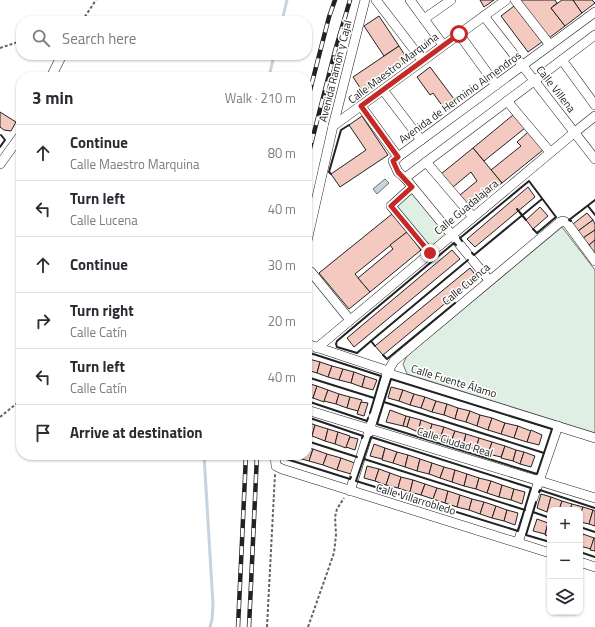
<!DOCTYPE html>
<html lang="en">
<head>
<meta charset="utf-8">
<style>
	:root { --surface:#fff; --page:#f7f7f7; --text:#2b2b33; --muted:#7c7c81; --line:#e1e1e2 }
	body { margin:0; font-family:"Titillium Web",sans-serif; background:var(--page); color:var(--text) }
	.controls { position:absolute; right:12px; bottom:12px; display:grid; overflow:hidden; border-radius:8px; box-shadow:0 1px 3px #0004 }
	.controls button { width:36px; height:36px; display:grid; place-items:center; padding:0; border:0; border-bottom:1px solid var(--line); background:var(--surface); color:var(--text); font:20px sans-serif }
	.stop { position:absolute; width:12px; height:12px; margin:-9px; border:3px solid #c62828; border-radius:50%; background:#fff }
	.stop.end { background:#c62828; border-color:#fff; box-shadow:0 1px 4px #0008 }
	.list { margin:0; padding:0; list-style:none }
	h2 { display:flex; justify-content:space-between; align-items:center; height:52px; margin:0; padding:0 16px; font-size:17px }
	h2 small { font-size:13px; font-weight:400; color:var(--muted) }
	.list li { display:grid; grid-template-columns:26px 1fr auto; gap:12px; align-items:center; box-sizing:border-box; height:56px; padding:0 16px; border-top:1px solid var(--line) }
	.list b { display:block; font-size:15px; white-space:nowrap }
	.list p { margin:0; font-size:13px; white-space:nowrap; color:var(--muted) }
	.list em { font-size:13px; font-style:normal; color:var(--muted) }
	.icon { flex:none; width:22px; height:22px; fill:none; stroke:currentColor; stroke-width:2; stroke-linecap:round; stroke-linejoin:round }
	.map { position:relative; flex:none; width:595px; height:627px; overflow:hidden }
	.search { position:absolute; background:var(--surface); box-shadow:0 1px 3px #0004; left:16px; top:16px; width:296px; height:44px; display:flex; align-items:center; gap:10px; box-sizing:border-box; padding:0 14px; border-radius:16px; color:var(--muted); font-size:15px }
	.panel { position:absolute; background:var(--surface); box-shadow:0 1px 3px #0004; left:16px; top:72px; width:296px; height:388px; border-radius:16px }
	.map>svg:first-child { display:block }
	.green { fill:#e0efe3; stroke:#6f6f6f }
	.water { fill:#c7d3dd; stroke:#6f6f6f }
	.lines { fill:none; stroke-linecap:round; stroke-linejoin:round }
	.stream { stroke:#c7d3dd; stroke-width:3 }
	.building { fill:#f3c9c0; stroke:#222 }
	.street-casing { stroke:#222; stroke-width:10 }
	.path { stroke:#646464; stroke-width:2; stroke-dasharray:3 2; stroke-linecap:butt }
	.street { stroke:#fff; stroke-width:9 }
	.rail-casing { stroke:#222; stroke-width:4.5 }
	.rail { stroke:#fff; stroke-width:3; stroke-dasharray:9; stroke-linecap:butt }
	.wall { stroke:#222; stroke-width:2 }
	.route { stroke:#c62828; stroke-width:5 }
	.labels { text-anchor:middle; stroke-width:3; stroke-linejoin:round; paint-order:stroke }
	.street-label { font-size:11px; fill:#222; stroke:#fff }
</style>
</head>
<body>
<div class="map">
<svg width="595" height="627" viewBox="0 0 595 627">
	<rect width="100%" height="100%" fill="#fff"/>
	<g class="green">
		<path d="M412,187L452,234L430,253L391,206Z"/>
		<path d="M562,227L595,270V433L407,374L403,364L407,356Z"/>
	</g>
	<path class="water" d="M385,179L389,183L377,194L373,189Z"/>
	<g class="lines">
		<g class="stream">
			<path d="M282,21L287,0"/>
			<path d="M269,77L274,55"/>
			<path d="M204,455L213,604L212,620L210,627"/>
		</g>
	</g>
	<g class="building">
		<path d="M480,0H494L484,7Z"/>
		<path d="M521,0H555L557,3L551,8L565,26L549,38L520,1Z"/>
		<path d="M562,0H573L582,13L565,26L551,8Z"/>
		<path d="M573,0H592L595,3L582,13Z"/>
		<path d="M514,6L542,42L528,52L501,16Z"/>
		<path d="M379,16L399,46L384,56L364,26Z"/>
		<path d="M399,46L408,60L363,92L353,77Z"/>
		<path d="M430,67L457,103L446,111L433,93L430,95L417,77Z"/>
		<path d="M0,112L16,122L11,131L4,130L0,127Z"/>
		<path d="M513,115L525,128L484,161L473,148Z"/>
		<path d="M362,116L388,155L340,187L331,174L366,150L349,125Z"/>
		<path d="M528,132L543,150L502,183L491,170L521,146L517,142Z"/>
		<path d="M473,148L502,183L471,209L460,195L477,181L471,172L453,187L441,174Z"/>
		<path d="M528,187L535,197L475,247L467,239Z"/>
		<path d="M540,207L548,216L533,229L526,220Z"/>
		<path d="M587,213L593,220L578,231L573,224Z"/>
		<path d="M392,214L407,232L355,274L370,292L349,309L319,273Z"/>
		<path d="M593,220L595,224V230L583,238L578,231Z"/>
		<path d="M595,230V240L589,245L583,238Z"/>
		<path d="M407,232L421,250L370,292L358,278L393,249L390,245Z"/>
		<path d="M595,240V252L594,253L589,245Z"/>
		<path d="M452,250L460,259L354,347L347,338Z"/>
		<path d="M470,268L477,277L383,355L375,346Z"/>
		<path d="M309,359L320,362L317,373L307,370Z"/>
		<path d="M320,362L332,366L328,377L317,373Z"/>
		<path d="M332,366L343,369L339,380L328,377Z"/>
		<path d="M343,369L354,372L351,383L339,380Z"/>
		<path d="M354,372L365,376L362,387L351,383Z"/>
		<path d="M365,376L377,380L373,390L362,387Z"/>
		<path d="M307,383L317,386L313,398L307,396Z"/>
		<path d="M317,386L328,390L324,402L313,398Z"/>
		<path d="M391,387L403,390L399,401L388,398Z"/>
		<path d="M328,390L339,394L336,404L324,401Z"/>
		<path d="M403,390L414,394L410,405L399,401Z"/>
		<path d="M339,394L350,397L347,408L336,404Z"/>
		<path d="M414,394L425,397L421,408L410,405Z"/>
		<path d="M350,397L362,400L358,411L347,408Z"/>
		<path d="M425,397L436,401L432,412L421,408Z"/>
		<path d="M436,401L447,404L444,415L432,412Z"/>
		<path d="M361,402L368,403L364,416L357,414Z"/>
		<path d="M447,404L458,408L455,419L444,415Z"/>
		<path d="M458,408L470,411L466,422L455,419Z"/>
		<path d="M390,410L406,416L403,426L386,422Z"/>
		<path d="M470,411L480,415L477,426L466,422Z"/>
		<path d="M480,415L492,418L488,430L477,426Z"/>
		<path d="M406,416L410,417L407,427L403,426Z"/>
		<path d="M410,417L421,420L418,432L407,427Z"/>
		<path d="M492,418L505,423L501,434L488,430Z"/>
		<path d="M421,420L432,424L429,435L418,432Z"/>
		<path d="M307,422L315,425L312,436L307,435Z"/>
		<path d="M505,423L518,426L514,438L501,434Z"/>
		<path d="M432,424L444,427L440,439L429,435Z"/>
		<path d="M315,425L328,429L325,441L312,436Z"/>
		<path d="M518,426L531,431L527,442L514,438Z"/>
		<path d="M444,427L455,431L451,442L440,439Z"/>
		<path d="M328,429L338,432L335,444L325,441Z"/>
		<path d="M531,430L542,435L539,445L527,442Z"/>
		<path d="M455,431L466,434L463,446L451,442Z"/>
		<path d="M338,432L350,436L346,448L335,444Z"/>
		<path d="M466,434L479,438L476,449L463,446Z"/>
		<path d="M350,437L358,439L355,450L346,447Z"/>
		<path d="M479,438L492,442L488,454L476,449Z"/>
		<path d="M492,442L505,446L501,457L488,454Z"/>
		<path d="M374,444L385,448L382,459L370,456Z"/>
		<path d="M505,446L516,450L513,461L501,458Z"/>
		<path d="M307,448L313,449L309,461L295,457L296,455H307Z"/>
		<path d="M385,448L397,452L393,463L382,460Z"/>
		<path d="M313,449L327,454L323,465L309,461Z"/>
		<path d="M516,450L524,452L520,464L513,461Z"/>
		<path d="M397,452L408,455L405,467L393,463Z"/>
		<path d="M524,452L535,456L531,467L520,464Z"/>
		<path d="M327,454L341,458L337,470L323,465Z"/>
		<path d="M408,455L420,459L417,471L405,467Z"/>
		<path d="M341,458L355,463L351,474L337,470Z"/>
		<path d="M420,459L432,463L429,474L417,471Z"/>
		<path d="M432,463L444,467L440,478L429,474Z"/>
		<path d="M367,466L379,469L375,481L364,478Z"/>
		<path d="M444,467L455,470L452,482L440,478Z"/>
		<path d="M379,469L390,473L386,485L375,481Z"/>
		<path d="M455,470L467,474L464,486L452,482Z"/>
		<path d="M390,473L401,477L398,488L386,485Z"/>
		<path d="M467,474L479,478L476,489L464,486Z"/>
		<path d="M401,477L413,480L410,492L398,488Z"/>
		<path d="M479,478L491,481L487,493L476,489Z"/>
		<path d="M413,480L425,484L421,495L410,492Z"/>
		<path d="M491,481L502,485L499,497L487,493Z"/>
		<path d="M425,484L437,488L433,499L421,495Z"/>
		<path d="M502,485L514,489L511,500L499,497Z"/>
		<path d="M437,488L448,491L445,503L433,499Z"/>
		<path d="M514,489L525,492L522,504L511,500Z"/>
		<path d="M448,491L460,495L457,507L445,503Z"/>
		<path d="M541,494L551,497L547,512L537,508Z"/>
		<path d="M460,495L472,499L469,510L457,507Z"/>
		<path d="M551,497L562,501L559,510H550V513L547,512Z"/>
		<path d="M472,499L484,502L480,514L469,510Z"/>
		<path d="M562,501L572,504L570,510H559Z"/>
		<path d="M484,502L496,506L492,518L480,514Z"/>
		<path d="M572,504L583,507L580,515V510H570Z"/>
		<path d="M496,506L507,510L504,521L492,518Z"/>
		<path d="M583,507L593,510L589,524L580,522V515Z"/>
		<path d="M507,510L518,513L515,525L504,521Z"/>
		<path d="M593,510L595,511V526L589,524Z"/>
		<path d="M537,519L548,523L545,534L533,531Z"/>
		<path d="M548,523H550V537L545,535Z"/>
		<path d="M583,534L594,538L591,549L580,546Z"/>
		<path d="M594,538H595V551L590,550Z"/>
	</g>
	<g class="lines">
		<defs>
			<g id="street">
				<path d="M376,0L422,60"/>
				<path d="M410,0L443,45"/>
				<path d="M515,0L550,45"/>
				<path d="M595,12L398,157L393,161L398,172L405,178L595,35"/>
				<path d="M484,16L595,159"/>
				<path d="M424,19L451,0"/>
				<path d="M459,34L496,85"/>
				<path d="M562,60L595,105"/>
				<path d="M51,77L62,55"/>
				<path d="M383,90L421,140"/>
				<path d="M507,101L550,152"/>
				<path d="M361,106L398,157"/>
				<path d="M333,126L506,0"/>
				<path d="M426,162L473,217"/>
				<path d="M0,164L21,135"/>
				<path d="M405,178L489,280"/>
				<path d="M412,187L391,206L430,253"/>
				<path d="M307,241L333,126L365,0"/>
				<path d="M311,272L350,320"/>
				<path d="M307,344L388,371L393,375L595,438"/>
				<path d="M317,348L575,132L595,116"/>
				<path d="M307,410L595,498"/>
				<path d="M275,455L276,466L282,469L550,553"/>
				<path d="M350,491L388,371L394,361L560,222L563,221L567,223L595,261"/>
				<path d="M518,542L558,426"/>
				<path d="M580,562L595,567"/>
			</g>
		</defs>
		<use href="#street" class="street-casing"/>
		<g class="path">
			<path d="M82,21L96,0"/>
			<path d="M0,48L21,41"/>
			<path d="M0,417L21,400"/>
			<path d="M267,627L275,474"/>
			<path d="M308,627L334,553L336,535L335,517L337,509L344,498"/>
		</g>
		<use href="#street" class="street"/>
		<defs>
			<g id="rail">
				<path d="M307,102L329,17L335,0"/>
				<path d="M307,160L335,51L350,0"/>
				<path d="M238,627L246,455"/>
				<path d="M249,627L257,455"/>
			</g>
		</defs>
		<use href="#rail" class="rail-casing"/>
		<use href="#rail" class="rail"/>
		<g class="wall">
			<path d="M0,147L5,140L1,135"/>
			<path d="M331,174L329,172L341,130L349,125"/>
			<path d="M588,206L595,215"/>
			<path d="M517,209L526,220"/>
			<path d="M571,221L569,220L595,200"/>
			<path d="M462,241L460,238L529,181L556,217L537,233L533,229"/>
			<path d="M472,253L474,255L542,199"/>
			<path d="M371,341L468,260"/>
			<path d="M375,346L371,341L357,353L337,347L336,344L337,341L454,243L456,245"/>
			<path d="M307,352L381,376L370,413"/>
			<path d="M383,355L387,359L455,303"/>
			<path d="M307,377L374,398"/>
			<path d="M391,379L552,429L537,474L377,424Z"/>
			<path d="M307,401L367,421L368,418"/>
			<path d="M384,402L544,453"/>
			<path d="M307,417L363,436L362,438"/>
			<path d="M371,437L531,488L518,531L356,481Z"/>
			<path d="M307,441L357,457"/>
			<path d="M280,455V457L350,479L351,477"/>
			<path d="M364,459L525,510"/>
			<path d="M539,492L540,490L595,508"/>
			<path d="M536,502L526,535L550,542"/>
			<path d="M533,512L550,518"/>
			<path d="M580,527L595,532"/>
			<path d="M580,552L595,557"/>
		</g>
	</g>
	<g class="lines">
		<path class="route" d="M430,253L391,206L412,187L398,172L393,161L398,157L361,106L459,34"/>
	</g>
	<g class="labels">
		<g class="street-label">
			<text transform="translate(393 68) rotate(-37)" y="4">Calle Maestro Marquina</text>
			<text transform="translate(335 71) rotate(-76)" y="4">Avenida Ramón y Cajal</text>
			<text transform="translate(556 89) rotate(52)" y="4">Calle Villena</text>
			<text transform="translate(460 97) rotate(-36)" y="4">Avenida de Herminio Almendros</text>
			<text transform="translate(466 207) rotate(-40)" y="4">Calle Guadalajara</text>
			<text transform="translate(466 284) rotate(-40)" y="4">Calle Cuenca</text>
			<text transform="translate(454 381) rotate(17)" y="4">Calle Fuente Álamo</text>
			<text transform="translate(455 442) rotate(17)" y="4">Calle Ciudad Real</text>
			<text transform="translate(416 499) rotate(17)" y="4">Calle Villarrobledo</text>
		</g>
	</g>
</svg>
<div class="controls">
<button>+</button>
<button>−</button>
<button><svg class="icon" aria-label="layers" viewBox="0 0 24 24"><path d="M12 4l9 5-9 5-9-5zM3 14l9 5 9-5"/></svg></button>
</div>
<div class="stop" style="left:459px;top:34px"></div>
<div class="stop end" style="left:430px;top:253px"></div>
<div class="search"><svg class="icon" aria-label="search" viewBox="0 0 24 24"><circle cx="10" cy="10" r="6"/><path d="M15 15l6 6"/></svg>Search here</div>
<section class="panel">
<h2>3 min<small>Walk · 210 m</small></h2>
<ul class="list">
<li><svg class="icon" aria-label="ahead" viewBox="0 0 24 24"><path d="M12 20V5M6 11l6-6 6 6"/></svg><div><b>Continue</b><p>Calle Maestro Marquina</p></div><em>80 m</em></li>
<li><svg class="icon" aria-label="left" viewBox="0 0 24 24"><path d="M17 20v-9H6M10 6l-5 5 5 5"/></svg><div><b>Turn left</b><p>Calle Lucena</p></div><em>40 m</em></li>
<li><svg class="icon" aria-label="ahead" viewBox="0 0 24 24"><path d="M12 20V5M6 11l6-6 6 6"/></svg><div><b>Continue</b></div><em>30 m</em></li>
<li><svg class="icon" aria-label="right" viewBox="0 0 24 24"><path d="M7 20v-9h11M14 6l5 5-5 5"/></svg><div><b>Turn right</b><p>Calle Catín</p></div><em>20 m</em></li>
<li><svg class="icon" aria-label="left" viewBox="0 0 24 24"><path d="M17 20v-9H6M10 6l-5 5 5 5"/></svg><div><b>Turn left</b><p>Calle Catín</p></div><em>40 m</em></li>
<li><svg class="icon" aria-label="arrive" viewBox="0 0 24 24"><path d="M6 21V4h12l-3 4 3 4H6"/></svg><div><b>Arrive at destination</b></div></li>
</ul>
</section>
</div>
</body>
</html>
